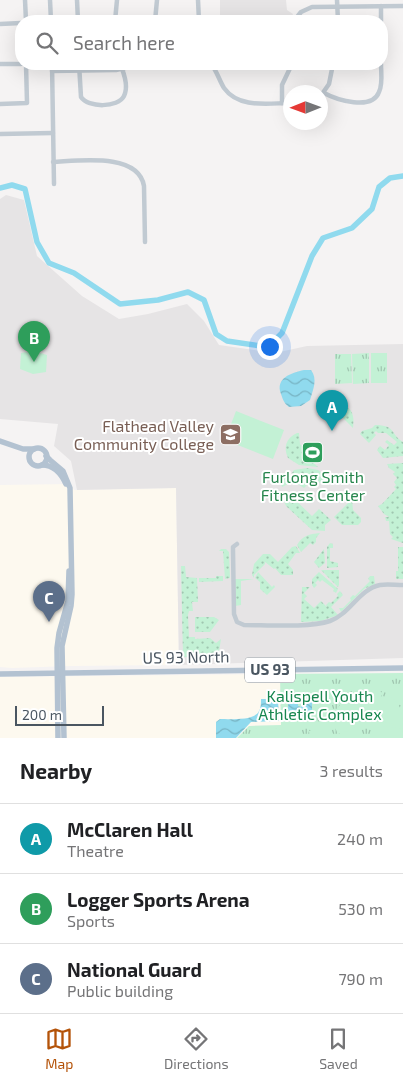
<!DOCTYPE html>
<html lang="en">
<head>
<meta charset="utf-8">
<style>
	:root { --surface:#fff; --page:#f6f6f6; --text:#202124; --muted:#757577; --line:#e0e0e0; --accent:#b45309 }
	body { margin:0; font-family:"Exo 2",sans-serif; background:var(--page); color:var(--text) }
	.compass { position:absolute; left:283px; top:85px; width:45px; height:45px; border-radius:50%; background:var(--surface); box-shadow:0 5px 20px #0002; rotate:269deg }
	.scale { position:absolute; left:15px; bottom:12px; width:89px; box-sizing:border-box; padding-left:5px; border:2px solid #4a5661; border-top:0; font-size:14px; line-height:18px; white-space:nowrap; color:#4a5661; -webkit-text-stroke:4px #fff; paint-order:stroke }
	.you { position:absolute; left:269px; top:346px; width:18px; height:18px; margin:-12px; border:4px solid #fff; border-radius:50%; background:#1a73e8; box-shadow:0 0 0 8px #1a73e833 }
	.badge { display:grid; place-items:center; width:32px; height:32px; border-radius:50%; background:var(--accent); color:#fff; font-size:16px; font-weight:700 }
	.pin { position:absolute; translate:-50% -41px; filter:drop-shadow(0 1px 2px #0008) }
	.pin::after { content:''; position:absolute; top:26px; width:18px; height:15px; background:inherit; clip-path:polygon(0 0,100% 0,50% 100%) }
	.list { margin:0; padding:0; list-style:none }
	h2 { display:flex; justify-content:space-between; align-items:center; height:65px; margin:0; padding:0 20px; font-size:21px }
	h2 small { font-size:16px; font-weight:400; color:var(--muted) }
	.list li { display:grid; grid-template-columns:32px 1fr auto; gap:15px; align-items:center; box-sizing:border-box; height:70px; padding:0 20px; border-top:1px solid var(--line) }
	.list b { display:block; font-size:19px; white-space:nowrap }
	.list p { margin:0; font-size:16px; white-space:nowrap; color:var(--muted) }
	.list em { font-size:16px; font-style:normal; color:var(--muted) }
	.icon { flex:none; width:28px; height:28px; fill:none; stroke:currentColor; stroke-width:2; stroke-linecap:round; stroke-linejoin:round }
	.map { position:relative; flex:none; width:403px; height:738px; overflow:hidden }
	.search { position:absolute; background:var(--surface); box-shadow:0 5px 20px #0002; left:15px; right:15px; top:15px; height:55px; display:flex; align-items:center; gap:12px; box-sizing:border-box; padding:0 18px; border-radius:20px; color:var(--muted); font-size:19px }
	.sheet { height:275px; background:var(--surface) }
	nav { display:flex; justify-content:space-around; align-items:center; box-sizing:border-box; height:70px; border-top:1px solid var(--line); background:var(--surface); font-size:14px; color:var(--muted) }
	nav a { display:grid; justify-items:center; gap:2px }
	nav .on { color:var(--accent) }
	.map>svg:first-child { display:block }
	.commercial { fill:#fdf9ef }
	.education { fill:#e6e4e5 }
	.grass { fill:url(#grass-dots) }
	.park { fill:url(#park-tufts) }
	.pitch { fill:#c3f1d5 }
	.water { fill:url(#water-waves) }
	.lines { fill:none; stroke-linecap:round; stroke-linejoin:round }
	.river { stroke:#90daee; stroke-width:5.5 }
	.minor { stroke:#c1cad2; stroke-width:4.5 }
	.major { stroke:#b3c2d1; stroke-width:5.5 }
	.labels { text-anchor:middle; stroke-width:4; stroke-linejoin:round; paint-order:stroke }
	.shield { fill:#fff; stroke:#808990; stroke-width:1 }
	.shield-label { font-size:15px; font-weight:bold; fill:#4a5661 }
	.education-label { font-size:16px; fill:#785e54; stroke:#fff; text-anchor:end }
	.leisure-label { font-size:16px; fill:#27864d; stroke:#fff }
	.street-label { font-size:16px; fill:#4a5661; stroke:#fff }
	.park-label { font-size:16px; fill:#17864f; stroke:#fff }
</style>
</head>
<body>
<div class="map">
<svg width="403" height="738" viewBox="0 0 403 738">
	<defs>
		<pattern id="grass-dots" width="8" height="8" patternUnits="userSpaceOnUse" patternTransform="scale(1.25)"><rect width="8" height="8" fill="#c3f1d5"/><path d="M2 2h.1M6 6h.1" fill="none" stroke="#a0c6b0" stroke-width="1.8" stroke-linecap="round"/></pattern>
		<pattern id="park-tufts" width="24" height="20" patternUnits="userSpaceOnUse" patternTransform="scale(1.25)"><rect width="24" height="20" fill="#c3f1d5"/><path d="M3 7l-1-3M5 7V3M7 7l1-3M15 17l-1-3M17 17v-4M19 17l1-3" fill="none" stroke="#a0c6b0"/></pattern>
		<pattern id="water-waves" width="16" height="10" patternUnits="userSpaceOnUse" patternTransform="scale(1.25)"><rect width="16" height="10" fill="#90daee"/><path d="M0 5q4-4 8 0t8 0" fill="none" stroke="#78b4c4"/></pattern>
	</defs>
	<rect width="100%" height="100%" fill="#f5f3f3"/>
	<g class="commercial">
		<path d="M71,484L74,490L176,488L179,665L71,666L12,668L0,667V485Z"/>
		<path d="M280,674L281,725L249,726L237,738H0V677Z"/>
	</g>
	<g class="education">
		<path d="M220,0H286L287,10L293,14L290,21H220Z"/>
		<path d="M6,195L24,200L37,256L82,296L119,319L148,314L187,304L204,321L219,345L275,353L307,346L403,344V658L179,665L176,488L77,490L71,461L54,446L58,424L0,419V199Z"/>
	</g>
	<g class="grass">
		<path d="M345,406C354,410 354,419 353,428L341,416L339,418L337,416V409Z"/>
		<path d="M375,425C396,425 390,434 403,442V456L383,458L377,450L380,446L385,450L389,445L385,442L387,440L394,445L397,442L386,433H378L376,431L374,433L376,435L369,443L360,434L362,431L372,428Z"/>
		<path d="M297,433H299L300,444L306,451L304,454L318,467L299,465L288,458C283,447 286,438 297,433Z"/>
		<path d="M403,463V543L391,539L393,537L390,534L389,521H386L385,517H372H389L384,514L378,506L382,504L396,489L394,487L396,485L394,482L397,478L393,474L395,472L389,468L387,464Z"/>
		<path d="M307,468L318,470L330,479L329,481L323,480L320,483L314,478L304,488L296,483L292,473L294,470Z"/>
		<path d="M288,473L290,483L282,487L279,478Z"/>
		<path d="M287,492L312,516L319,509L331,520L325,525V531L312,530L286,506L281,494L283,492Z"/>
		<path d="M352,499L353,510L361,518V522L358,525H342L334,517Z"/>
		<path d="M320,533L316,538V542L313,545L310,543L301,552L297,545C302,536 309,534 320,533Z"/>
		<path d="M330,543L333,544V548H330V561L338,563V567L327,568V547Z"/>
		<path d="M296,546L300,553H296L288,564L293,570V575H281L275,568L274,569L265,562V564L254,575V578L252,575L254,564L263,554H270L278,562L292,547Z"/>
		<path d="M398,547H403V579H396V571H398Z"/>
		<path d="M221,549H226L229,552L230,578L225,579L223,551H219Z"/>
		<path d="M324,549L325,563L319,568L314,562Z"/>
		<path d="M181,566H185L186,577L197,578L198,602H192L193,611H189L188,615L189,637H195V639L210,638L216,643L221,639L218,658L183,657Z"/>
		<path d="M321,570H339V585L338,587Z"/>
		<path d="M258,572L272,587L274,585L275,587L267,595L260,589V582L255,578Z"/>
		<path d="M319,572L338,589L336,593L333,591L334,589L322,580L320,582L318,580L315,583L317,585L314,588L312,585V579Z"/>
		<path d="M216,576H223V581L199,582V578H216Z"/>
		<path d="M370,576H374L375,584L364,589L341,612L339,608H343L351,600L350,598L353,595L355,596L370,581L368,579Z"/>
		<path d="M235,579H254L241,581V605L235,606Z"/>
		<path d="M302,587H310L304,593L307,596L304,599L314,608L321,601L327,607L326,605L329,602L331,603L338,596L337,594L340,591L343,595L331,607L338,615L321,621L301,622Z"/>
		<path d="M195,617H214L219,620L210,632H195Z"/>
	</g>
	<g class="park">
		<path d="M369,353V383L353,384L352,354Z"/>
		<rect x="371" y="353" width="16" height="30"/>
		<path d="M335,354H351L352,383L335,384Z"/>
		<path d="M403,673V738H237L249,726L281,725L280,674Z"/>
	</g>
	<g class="pitch">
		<path d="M34,351L47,355L46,372L33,374L20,369L21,353Z"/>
		<path d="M236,411L284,430L273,459L225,440Z"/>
		<path d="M362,688H374L383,693L371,714L366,715L348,697L355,691Z"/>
		<path d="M387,695C400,701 403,711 402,726L378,721L376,717Z"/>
		<path d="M346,700C352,707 361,714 361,724L351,730L338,734C332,722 333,708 346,700Z"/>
		<path d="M384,726L403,729L402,738H376V731L379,727Z"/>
		<path d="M276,728L287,732L285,738H252L262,731Z"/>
		<path d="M317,729L329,731L339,738H310L309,731Z"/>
	</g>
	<g class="water">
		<path d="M304,370H311C318,379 313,390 310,400L301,406L289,407C284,403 283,400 281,394C275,378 291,373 304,370Z"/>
		<path d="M308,692L312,695V715L290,716L288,708L289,693L299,694L298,706L301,707V693Z"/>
		<path d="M261,699H278L279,721L251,722L236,738H216V722L220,719C229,719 255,721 259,711C261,708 261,703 261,699Z"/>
	</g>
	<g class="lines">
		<path class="river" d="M0,188L12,185L25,189L37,242L49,263L74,273L120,304L158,300L188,292L204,300L216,334L227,341L268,347L282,333L312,256L323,238L352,228L372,209L379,187L390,178L403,176"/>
		<g class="minor">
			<path d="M25,0L26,21"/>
			<path d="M50,0L51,21"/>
			<path d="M77,0L78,21"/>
			<path d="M198,0L199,21"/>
			<path d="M337,0L338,21"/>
			<path d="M381,6V21"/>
			<path d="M115,21L117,0"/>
			<path d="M155,21L157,0"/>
			<path d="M294,21L301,12L312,7L403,6"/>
			<path d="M0,24L21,23"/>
			<path d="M0,64H21"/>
			<path d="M52,64L54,184"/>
			<path d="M79,64L81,97C88,108 118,108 124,96C129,86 124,73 120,64"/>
			<path d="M211,64C217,71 219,80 224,88C239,109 269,103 290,103"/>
			<path d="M52,71L116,70L143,64"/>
			<path d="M324,93C337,100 372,111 379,92C383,84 381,73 381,64"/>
			<path d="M320,97L329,84L333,64"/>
			<path d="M282,103V85L292,64"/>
			<path d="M0,104L27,103L26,64"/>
			<path d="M0,134L53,133"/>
			<path d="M53,162C78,161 138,152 144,186L145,242"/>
			<path d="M237,544L233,547V551L234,614L237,622L244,625C267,625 309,628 330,621C350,614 359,589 380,585C387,584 395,585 403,585"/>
		</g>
		<g class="major">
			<path d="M0,441L23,449H34"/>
			<circle cx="38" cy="457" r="9"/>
			<path d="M46,456L50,460L63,471L70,488L72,594L71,606L62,646L64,738"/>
			<path d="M42,465C54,465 61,473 66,484"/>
			<path d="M0,674L403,668"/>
			<path d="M58,738L57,648L59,633L68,601L69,571"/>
		</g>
	</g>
	<defs>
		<symbol id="university-square" viewBox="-11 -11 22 22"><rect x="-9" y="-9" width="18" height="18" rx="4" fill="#8d6e63" stroke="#fff"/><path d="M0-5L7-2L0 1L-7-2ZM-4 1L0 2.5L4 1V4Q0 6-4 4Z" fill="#fff"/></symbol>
		<symbol id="stadium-square" viewBox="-11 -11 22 22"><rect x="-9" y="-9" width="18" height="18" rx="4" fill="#2e9e5b" stroke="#fff"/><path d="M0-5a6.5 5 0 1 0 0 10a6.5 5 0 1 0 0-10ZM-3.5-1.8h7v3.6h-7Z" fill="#fff"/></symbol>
	</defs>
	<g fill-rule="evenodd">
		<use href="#university-square" x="218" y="422" width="25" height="25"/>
		<use href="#stadium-square" x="300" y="440" width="25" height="25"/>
	</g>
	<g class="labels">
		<rect class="shield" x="245" y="657.5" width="50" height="25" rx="4"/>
		<g class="shield-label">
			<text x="270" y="675">US 93</text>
		</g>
		<g class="education-label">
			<text x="214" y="432">Flathead Valley<tspan x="214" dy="18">Community College</tspan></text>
		</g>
		<g class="leisure-label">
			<text x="313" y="483">Furlong Smith<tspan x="313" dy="18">Fitness Center</tspan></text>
		</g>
		<g class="street-label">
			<text transform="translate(186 657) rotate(-1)" y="6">US 93 North</text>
		</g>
		<g class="park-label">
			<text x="320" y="702">Kalispell Youth<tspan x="320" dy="18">Athletic Complex</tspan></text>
		</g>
	</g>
</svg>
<svg class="compass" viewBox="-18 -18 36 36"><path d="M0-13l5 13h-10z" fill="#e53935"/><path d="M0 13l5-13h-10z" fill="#757577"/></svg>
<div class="scale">200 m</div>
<div class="you"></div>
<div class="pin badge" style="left:332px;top:431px;background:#0f9aa8">A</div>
<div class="pin badge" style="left:34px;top:362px;background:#2e9e5b">B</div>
<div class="pin badge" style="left:49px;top:622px;background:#5c6f8a">C</div>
<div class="search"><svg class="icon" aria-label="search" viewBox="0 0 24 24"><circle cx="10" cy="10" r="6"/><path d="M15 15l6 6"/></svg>Search here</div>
</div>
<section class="sheet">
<h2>Nearby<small>3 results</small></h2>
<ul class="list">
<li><span class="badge" style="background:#0f9aa8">A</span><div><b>McClaren Hall</b><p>Theatre</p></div><em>240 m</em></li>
<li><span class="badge" style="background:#2e9e5b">B</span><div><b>Logger Sports Arena</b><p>Sports</p></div><em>530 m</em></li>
<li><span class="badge" style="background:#5c6f8a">C</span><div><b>National Guard</b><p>Public building</p></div><em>790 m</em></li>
</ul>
</section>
<nav>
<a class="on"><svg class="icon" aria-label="map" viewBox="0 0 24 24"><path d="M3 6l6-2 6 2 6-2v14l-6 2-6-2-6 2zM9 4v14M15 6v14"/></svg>Map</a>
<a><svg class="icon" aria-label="directions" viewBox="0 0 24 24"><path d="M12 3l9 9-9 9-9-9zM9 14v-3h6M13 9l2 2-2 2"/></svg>Directions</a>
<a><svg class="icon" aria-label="saved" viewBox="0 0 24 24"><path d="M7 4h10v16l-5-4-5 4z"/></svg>Saved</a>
</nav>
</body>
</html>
